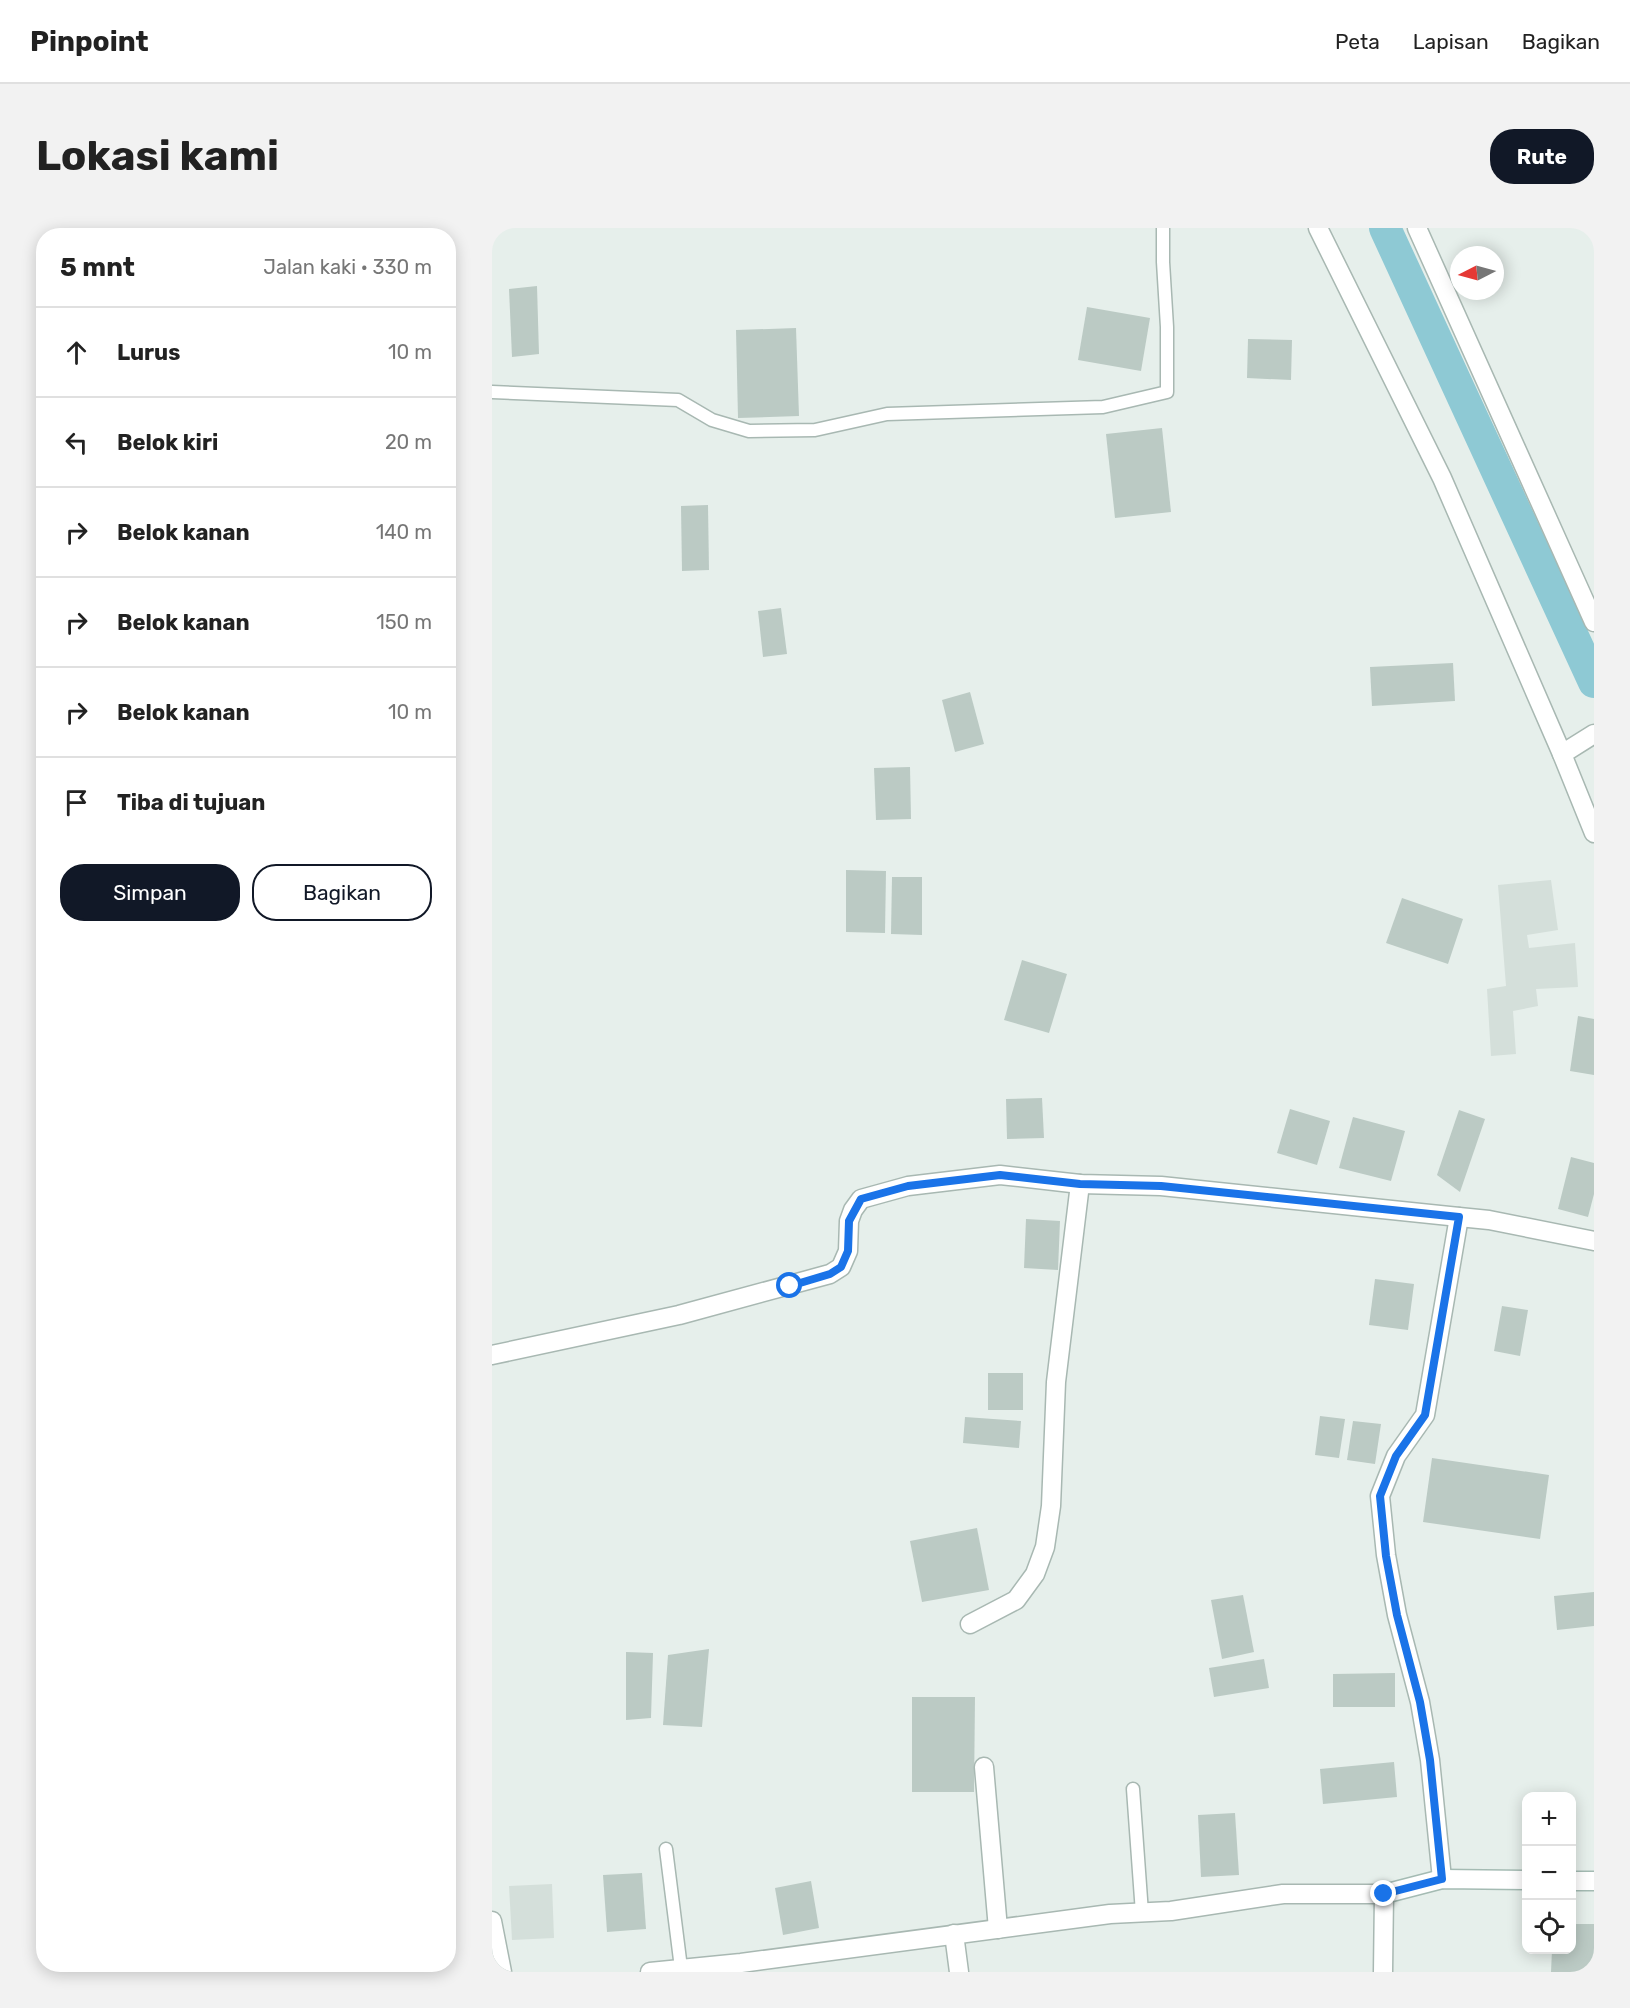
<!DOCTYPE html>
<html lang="id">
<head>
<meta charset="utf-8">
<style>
	:root { --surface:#fff; --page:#f2f2f2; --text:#222; --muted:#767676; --line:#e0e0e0; --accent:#111827 }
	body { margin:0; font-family:Rubik,sans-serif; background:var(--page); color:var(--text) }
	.controls { position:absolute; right:18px; bottom:18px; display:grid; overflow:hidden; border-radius:12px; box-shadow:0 3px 15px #0003 }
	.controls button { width:54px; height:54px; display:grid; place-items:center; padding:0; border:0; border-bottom:2px solid var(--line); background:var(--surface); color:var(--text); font:30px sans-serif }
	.compass { position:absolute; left:958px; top:18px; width:54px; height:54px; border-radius:50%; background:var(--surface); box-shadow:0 3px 15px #0003; rotate:264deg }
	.stop { position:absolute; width:18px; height:18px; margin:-14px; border:4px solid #1a73e8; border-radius:50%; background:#fff }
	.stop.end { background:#1a73e8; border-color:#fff; box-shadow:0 2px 6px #0008 }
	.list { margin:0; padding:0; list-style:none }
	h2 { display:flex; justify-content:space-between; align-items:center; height:78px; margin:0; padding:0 24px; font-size:26px }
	h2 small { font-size:20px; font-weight:400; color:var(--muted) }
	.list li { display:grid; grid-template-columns:39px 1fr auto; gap:18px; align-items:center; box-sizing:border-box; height:90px; padding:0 24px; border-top:2px solid var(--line) }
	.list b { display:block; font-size:22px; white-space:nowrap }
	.list em { font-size:20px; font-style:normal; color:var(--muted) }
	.actions { display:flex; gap:12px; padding:18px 24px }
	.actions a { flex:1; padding:14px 0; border:2px solid var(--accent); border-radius:24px; text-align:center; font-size:21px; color:var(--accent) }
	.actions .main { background:var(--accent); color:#fff }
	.icon { flex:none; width:33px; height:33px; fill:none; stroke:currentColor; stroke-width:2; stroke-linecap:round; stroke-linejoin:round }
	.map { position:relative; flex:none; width:1102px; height:1744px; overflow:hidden; border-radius:24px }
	header { display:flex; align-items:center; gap:36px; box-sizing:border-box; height:84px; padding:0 30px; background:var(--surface); border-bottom:2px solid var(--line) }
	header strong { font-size:28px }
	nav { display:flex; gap:33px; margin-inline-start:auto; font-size:21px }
	.intro { display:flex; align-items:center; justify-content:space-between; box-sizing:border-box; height:144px; padding:0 36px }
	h1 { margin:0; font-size:42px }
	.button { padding:15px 27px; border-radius:24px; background:var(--accent); color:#fff; font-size:21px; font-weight:700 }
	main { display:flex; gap:36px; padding:0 36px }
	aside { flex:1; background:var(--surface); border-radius:24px; box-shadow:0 3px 15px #0003 }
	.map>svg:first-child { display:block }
	.built { fill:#d4dfda }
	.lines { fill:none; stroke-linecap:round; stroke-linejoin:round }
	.canal { stroke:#8ec9d4; stroke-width:32 }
	.building { fill:#bbcac4 }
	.lane-casing { stroke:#a8b8b2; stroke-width:15 }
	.street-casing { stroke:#a8b8b2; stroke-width:21 }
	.secondary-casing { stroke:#a4bbb3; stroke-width:21 }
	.lane { stroke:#fff; stroke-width:12 }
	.street { stroke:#fff; stroke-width:18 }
	.secondary { stroke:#fff; stroke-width:18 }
	.route { stroke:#1a73e8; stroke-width:8 }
</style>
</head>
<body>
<header>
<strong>Pinpoint</strong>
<nav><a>Peta</a><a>Lapisan</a><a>Bagikan</a></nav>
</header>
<div class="intro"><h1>Lokasi kami</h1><a class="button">Rute</a></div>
<main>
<aside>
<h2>5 mnt<small>Jalan kaki · 330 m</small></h2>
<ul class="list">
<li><svg class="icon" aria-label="ahead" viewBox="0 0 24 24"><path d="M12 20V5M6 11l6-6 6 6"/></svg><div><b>Lurus</b></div><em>10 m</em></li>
<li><svg class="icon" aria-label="left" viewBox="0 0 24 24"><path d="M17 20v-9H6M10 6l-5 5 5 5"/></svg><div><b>Belok kiri</b></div><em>20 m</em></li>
<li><svg class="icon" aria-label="right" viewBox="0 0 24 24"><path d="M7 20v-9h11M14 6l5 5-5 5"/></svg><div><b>Belok kanan</b></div><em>140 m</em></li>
<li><svg class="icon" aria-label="right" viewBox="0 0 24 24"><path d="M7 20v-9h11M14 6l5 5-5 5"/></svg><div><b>Belok kanan</b></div><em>150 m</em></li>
<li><svg class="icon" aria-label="right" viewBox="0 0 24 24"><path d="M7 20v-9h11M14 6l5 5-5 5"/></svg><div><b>Belok kanan</b></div><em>10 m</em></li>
<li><svg class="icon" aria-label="arrive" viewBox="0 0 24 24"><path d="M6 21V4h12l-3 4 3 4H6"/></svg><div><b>Tiba di tujuan</b></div></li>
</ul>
<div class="actions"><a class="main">Simpan</a><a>Bagikan</a></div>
</aside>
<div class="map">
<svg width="1102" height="1744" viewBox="0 0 1102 1744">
	<rect width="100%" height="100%" fill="#e6efeb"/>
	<g class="built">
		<path d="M1059,652L1066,702L1035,707L1037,720L1083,715L1086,759L1044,761L1046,778L1021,783L1024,826L999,828L995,761L1014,758L1006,657Z"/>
		<path d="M60,1656L62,1710L20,1712L17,1658Z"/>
	</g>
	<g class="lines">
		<path class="canal" d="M893,0L1102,454"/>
	</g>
	<g class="building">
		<path d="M45,58L47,126L20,129L17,61Z"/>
		<path d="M595,79L658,90L649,143L586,132Z"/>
		<path d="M304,100L307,188L246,190L244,102Z"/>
		<path d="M756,111L800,112L799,152L755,150Z"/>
		<path d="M670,200L679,284L623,290L614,206Z"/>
		<path d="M216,277L217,342L190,343L189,278Z"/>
		<path d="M289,380L295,426L271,429L266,383Z"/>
		<path d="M961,435L963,473L880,478L878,439Z"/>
		<path d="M478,464L492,516L463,524L450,472Z"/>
		<path d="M418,539L419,591L384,592L382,540Z"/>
		<path d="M354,642L394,643L393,705L354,704Z"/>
		<path d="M400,649H430V707L399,706Z"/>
		<path d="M910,670L971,691L956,736L894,715Z"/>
		<path d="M530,732L575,746L557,805L512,792Z"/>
		<path d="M1086,788L1102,791V847L1078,843Z"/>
		<path d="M550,870L552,910L515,911L514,871Z"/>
		<path d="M798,881L838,893L825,937L785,925Z"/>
		<path d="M967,882L993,891L968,964L945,947Z"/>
		<path d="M861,889L913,903L899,953L847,940Z"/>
		<path d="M1079,929L1102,935V966L1096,989L1066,981Z"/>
		<path d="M534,991L568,993L566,1042L532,1040Z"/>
		<path d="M883,1051L922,1056L916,1102L877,1097Z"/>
		<path d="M1010,1078L1036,1082L1028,1128L1002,1123Z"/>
		<rect x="496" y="1145" width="35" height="37"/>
		<path d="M828,1188L853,1191L847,1230L823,1227Z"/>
		<path d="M473,1189L529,1193L527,1220L471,1215Z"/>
		<path d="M861,1193L889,1196L883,1236L855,1232Z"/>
		<path d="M940,1230L1057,1247L1048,1311L931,1294Z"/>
		<path d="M485,1300L497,1362L430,1374L418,1313Z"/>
		<path d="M1102,1364V1398L1065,1402L1062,1368Z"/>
		<path d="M751,1367L762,1424L730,1431L719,1372Z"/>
		<path d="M217,1421L210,1499L171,1497L176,1427Z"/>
		<path d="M134,1424L161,1425L159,1490L134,1492Z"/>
		<path d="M772,1431L777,1460L722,1469L717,1440Z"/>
		<path d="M903,1445V1479H841V1446Z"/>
		<path d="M420,1469H483L482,1564H420Z"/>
		<path d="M902,1534L905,1569L831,1576L828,1541Z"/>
		<path d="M743,1585L747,1647L709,1649L706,1587Z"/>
		<path d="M150,1645L154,1701L115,1704L111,1647Z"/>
		<path d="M319,1653L327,1700L291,1707L283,1660Z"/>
		<path d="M1080,1696H1102V1744H1059L1060,1722H1080Z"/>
	</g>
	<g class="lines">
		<defs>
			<g id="lane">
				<path d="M0,164L186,172L220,192L257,203L323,202L395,186L611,179L675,164V99L671,34V0"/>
				<path d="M641,1561L650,1685"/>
				<path d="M174,1621L189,1740"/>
			</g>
			<g id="street">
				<path d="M826,0L950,250L1070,526L1102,605"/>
				<path d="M925,0L1102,394"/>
				<path d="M1070,526L1102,506"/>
				<path d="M0,1127L187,1087L338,1046L349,1039L356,1023L357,993L361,982L369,971L416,958L508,947L588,956L669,958L967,989L997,992L1102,1013"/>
				<path d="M478,1396L524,1372L543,1346L553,1319L559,1278L564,1154L588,956"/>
				<path d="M492,1539L506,1701"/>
				<path d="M950,1651L938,1532L928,1474L905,1387L894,1327L888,1268L904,1228L933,1187L967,989"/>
				<path d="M0,1693L10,1744"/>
				<path d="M462,1706L467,1744"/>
				<path d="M158,1744L249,1735L618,1686L679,1683L791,1666H892L891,1744"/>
			</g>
			<g id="secondary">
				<path d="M1080,1653H1102"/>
				<path d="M892,1666L950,1651L1034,1652"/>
			</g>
		</defs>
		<use href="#lane" class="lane-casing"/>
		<use href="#street" class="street-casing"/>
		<use href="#secondary" class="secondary-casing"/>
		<use href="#lane" class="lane"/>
		<use href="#street" class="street"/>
		<use href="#secondary" class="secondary"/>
	</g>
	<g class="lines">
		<path class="route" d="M298,1058L338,1046L349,1039L356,1023L357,993L369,971L416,958L508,947L588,956L669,958L967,989L933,1187L904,1228L888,1268L894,1328L905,1387L928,1474L938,1532L950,1651L892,1666"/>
	</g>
</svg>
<div class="controls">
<button>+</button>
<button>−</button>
<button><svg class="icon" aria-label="locate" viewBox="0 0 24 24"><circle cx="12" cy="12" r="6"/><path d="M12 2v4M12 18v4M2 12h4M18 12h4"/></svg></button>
</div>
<svg class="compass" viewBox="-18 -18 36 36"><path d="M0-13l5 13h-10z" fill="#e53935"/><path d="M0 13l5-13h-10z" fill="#767676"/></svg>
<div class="stop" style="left:298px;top:1058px"></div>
<div class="stop end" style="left:892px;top:1666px"></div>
</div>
</main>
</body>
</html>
